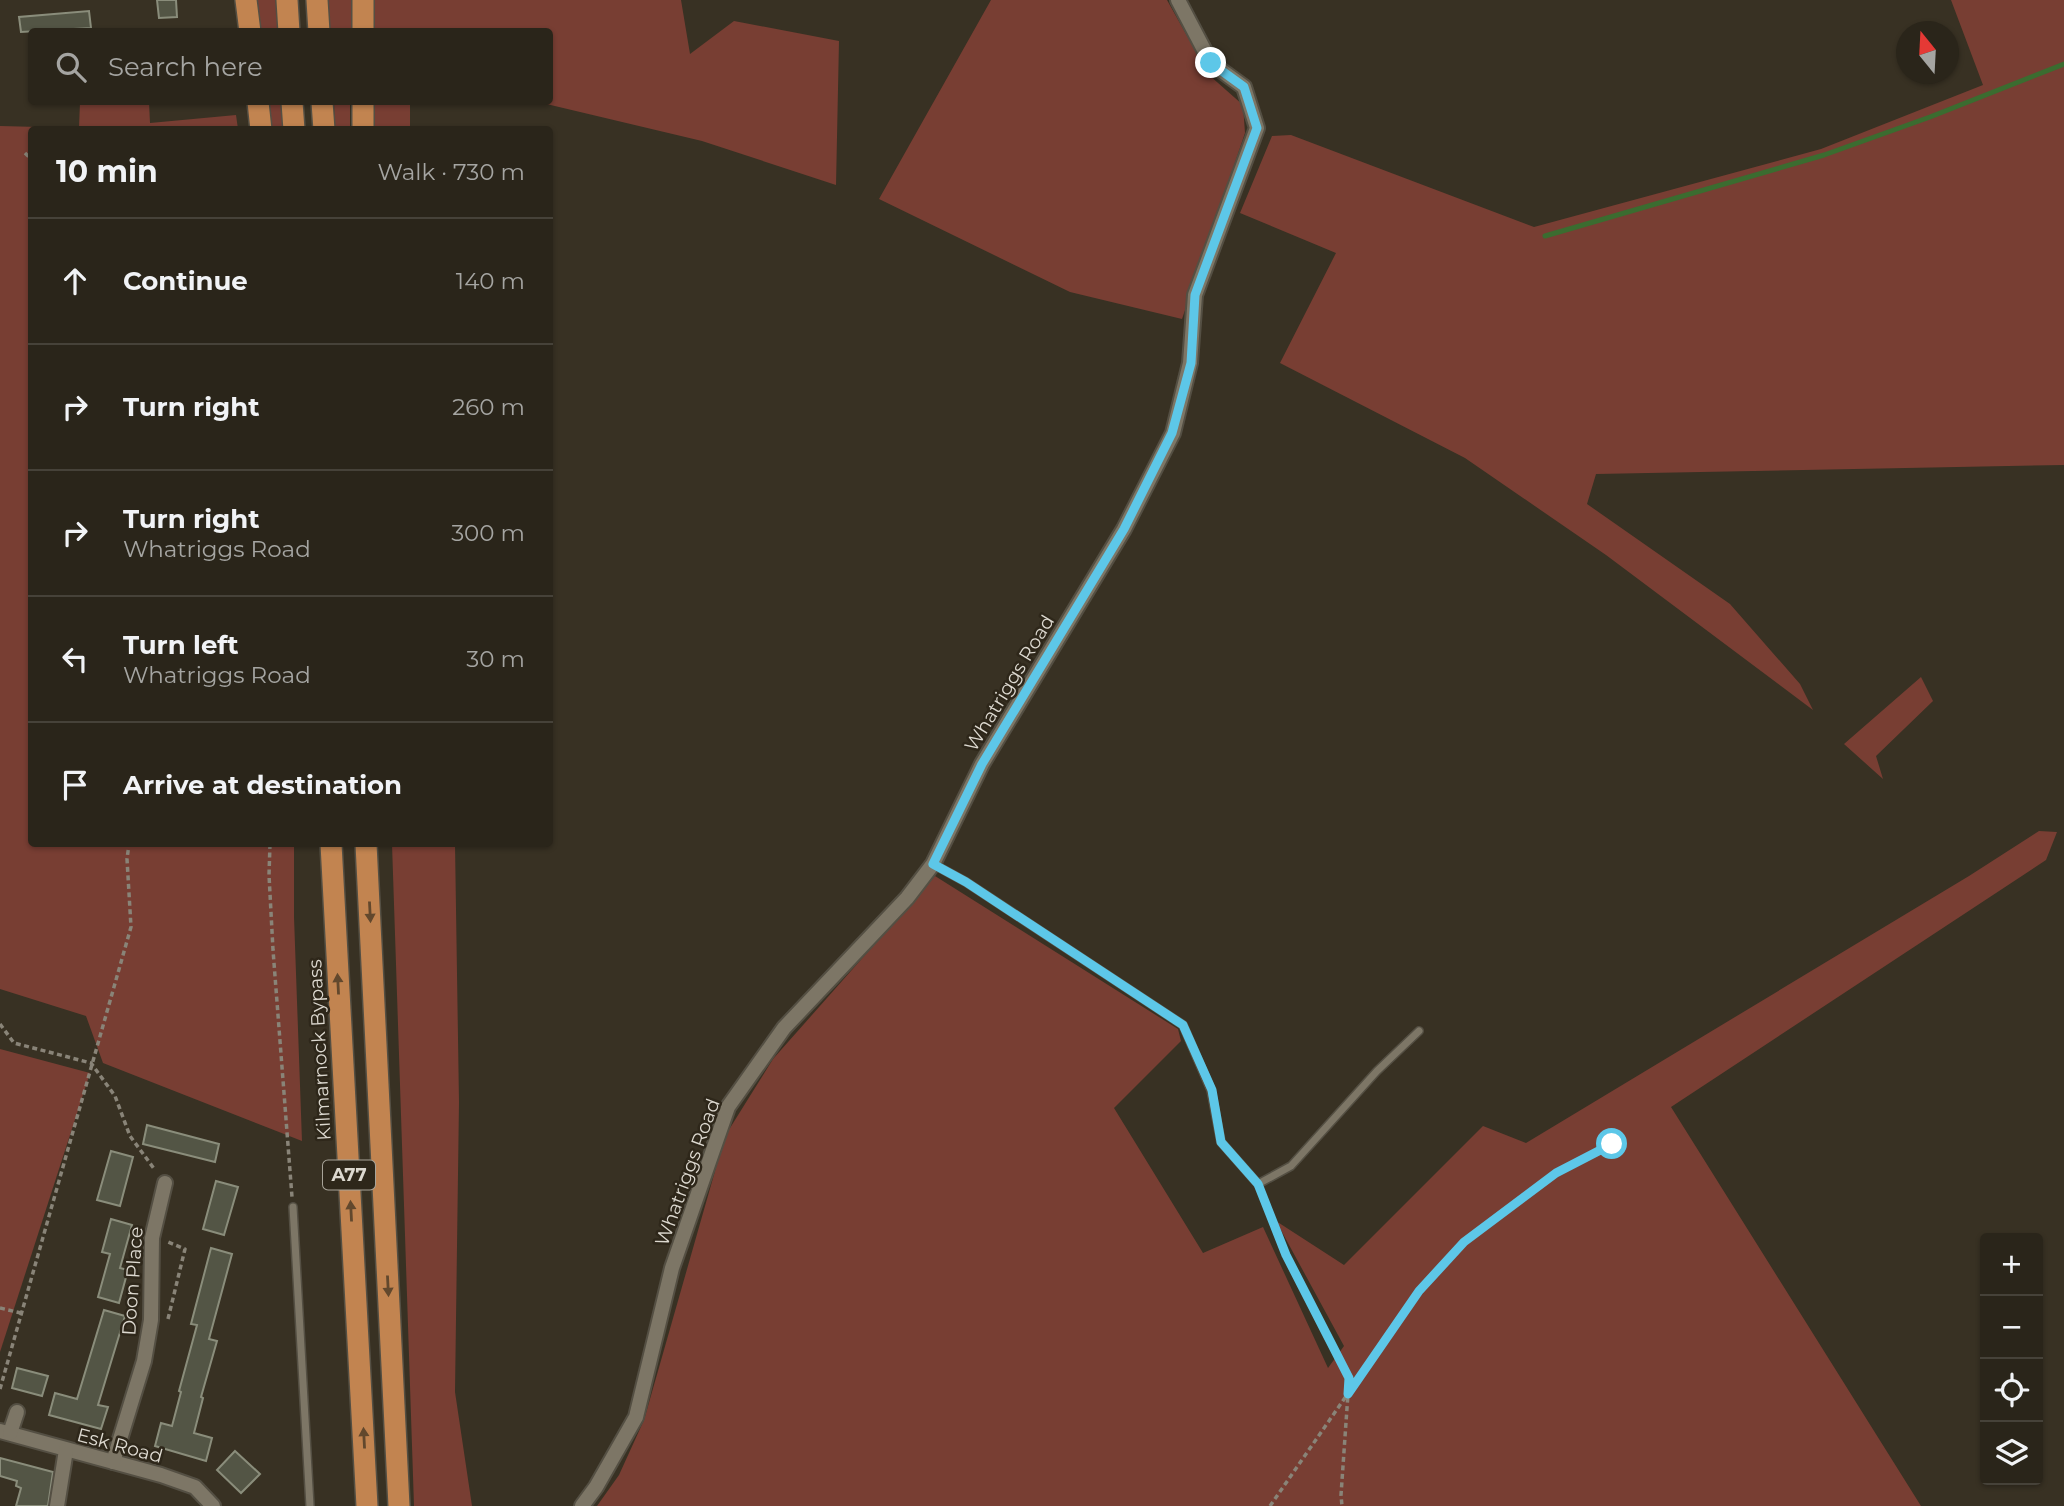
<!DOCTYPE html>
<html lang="en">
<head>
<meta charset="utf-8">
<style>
	:root { --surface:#2a251a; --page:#363127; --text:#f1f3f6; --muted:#a5a5a2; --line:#464239 }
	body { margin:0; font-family:Montserrat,sans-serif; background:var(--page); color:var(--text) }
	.controls { position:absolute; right:21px; bottom:21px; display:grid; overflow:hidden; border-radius:7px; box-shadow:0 2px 5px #0004 }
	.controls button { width:63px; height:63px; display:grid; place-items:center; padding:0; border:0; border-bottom:2px solid var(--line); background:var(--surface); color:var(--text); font:35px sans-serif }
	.compass { position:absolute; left:1896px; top:21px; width:63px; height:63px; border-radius:50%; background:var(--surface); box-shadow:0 2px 5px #0004; rotate:342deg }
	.stop { position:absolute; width:21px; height:21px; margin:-16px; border:5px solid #5dc7e8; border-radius:50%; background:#fff }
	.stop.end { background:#5dc7e8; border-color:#fff; box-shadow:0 2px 7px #0008 }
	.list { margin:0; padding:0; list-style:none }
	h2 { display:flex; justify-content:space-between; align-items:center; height:91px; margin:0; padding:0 28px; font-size:30px }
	h2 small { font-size:23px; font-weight:400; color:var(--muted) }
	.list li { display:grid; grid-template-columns:46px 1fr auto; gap:21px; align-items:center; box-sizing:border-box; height:126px; padding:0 28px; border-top:2px solid var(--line) }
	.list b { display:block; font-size:26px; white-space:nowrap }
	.list p { margin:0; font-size:23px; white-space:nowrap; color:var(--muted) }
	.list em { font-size:23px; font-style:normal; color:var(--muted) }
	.icon { flex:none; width:38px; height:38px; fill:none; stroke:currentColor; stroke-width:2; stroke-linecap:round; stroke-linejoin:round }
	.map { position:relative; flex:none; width:2064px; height:1506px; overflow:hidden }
	.search { position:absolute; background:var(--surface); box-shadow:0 2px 5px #0004; left:28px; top:28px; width:525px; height:77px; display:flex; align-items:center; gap:18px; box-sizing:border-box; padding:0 24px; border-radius:7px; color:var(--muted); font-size:26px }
	.panel { position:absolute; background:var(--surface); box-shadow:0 2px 5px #0004; left:28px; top:126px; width:525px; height:721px; border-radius:7px }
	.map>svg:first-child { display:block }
	.green { fill:#783e33 }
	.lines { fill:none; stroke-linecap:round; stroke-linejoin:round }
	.stream { stroke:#3b6c30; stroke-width:5 }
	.building { fill:#535545; stroke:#8a8d7b; stroke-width:2 }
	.lane-casing { stroke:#544f43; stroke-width:10 }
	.street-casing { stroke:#544f43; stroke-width:18 }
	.highway-casing { stroke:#544f43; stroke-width:24 }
	.path { stroke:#898478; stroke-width:3.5; stroke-dasharray:5 3.5; stroke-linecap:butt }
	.lane { stroke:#7d7666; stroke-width:7 }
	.street { stroke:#7d7666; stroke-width:14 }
	.highway { stroke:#c28450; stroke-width:21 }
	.oneway { fill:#62482d }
	.route { stroke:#5dc7e8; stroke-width:9 }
	.labels { text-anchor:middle; stroke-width:5; stroke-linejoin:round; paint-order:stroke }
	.shield { fill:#2e271a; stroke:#a8a499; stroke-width:2 }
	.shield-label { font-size:18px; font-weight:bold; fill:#ddd9d0 }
	.street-label { font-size:19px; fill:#ddd9d0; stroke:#2e271a }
</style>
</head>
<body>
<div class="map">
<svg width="2064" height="1506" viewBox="0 0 2064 1506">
	<rect width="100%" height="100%" fill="#383123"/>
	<g class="green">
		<path d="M256,0H277L279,31H259Z"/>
		<path d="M328,0H351V31H330Z"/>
		<path d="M371,0H681L690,54L734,21L839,41L836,185L702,141L538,102H550V32H370Z"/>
		<path d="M991,0H1167L1209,75L1243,105L1245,133L1182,319L1070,292L879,199Z"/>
		<path d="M1951,0H2064V465L1596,474L1587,504L1730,604L1800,684L1813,710L1606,555L1465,458L1280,363L1336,253L1240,213L1272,136L1291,135L1534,227L1821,149L1983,85Z"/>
		<path d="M80,102H149L150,123L236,115L238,129L32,130V844H294V917L302,1141L103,1063L86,1016L0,989V126L79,128Z"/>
		<path d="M267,102H283L284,129H271Z"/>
		<path d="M334,102H350V129H335Z"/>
		<path d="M369,102H410V129L368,130Z"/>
		<path d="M1921,677L1933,701L1876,756L1883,779L1844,744Z"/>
		<path d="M2039,831L2057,832L2046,860L1671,1107L1921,1506H597L619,1475L644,1420L725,1136L773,1059L935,876L1178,1029L1181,1041L1114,1108L1203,1253L1263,1227L1328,1368L1344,1346L1276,1221L1344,1265L1483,1126L1526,1143L1969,876Z"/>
		<path d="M392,844H455L459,1102L455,1392L472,1506H414Z"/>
		<path d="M0,1049L90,1073L0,1352Z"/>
	</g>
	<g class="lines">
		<path class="stream" d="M1545,236L1824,155L1930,117L2064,64"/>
	</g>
	<g class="building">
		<path d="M157,0H176L177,17L159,18Z"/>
		<path d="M89,11L91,28L21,32L19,17Z"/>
		<path d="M147,1125L219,1144L215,1162L143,1144Z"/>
		<path d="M111,1151L133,1157L120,1206L97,1200Z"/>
		<path d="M216,1181L238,1187L224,1235L203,1229Z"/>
		<path d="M111,1219L132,1225L120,1268L128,1270L119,1303L98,1297L110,1254L102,1252Z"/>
		<path d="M211,1248L232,1254L209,1339L217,1341L201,1397L203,1398L194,1433L212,1438L206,1461L155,1446L161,1423L172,1426L181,1392L179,1391L197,1325L191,1324Z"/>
		<path d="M104,1310L125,1316L98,1405L108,1407L101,1429L49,1415L55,1393L77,1399Z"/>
		<path d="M17,1368L48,1376L42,1396L12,1388Z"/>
		<path d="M235,1451L260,1474L241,1493L217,1470Z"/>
		<path d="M0,1458L53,1472L48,1506H16L21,1488L16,1486L17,1481L0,1476Z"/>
	</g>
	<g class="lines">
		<defs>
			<g id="lane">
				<path d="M933,864L966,882L1183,1025L1211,1090L1221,1142L1258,1184L1291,1166L1377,1071L1419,1031"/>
				<path d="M293,1207L310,1506"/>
			</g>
			<g id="street">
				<path d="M0,1431L161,1475L195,1487L213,1506"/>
				<path d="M10,1433L17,1412"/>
				<path d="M113,1462L144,1361L151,1320L152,1238L165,1183"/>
				<path d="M57,1506L66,1450"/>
				<path d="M582,1506L596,1487L636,1417L672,1268L728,1107L784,1028L907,898L933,864L982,764L1124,529L1173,433L1190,363L1195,295L1257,128L1244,87L1211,63L1178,0"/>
			</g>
			<g id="highway">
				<path d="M246,0L250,32"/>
				<path d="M287,0L289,32"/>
				<path d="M317,0L319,32"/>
				<path d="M363,32V0"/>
				<path d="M258,102L261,130"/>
				<path d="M292,102L294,130"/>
				<path d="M322,102L324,130"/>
				<path d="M363,130V102"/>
				<path d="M331,844L367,1506"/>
				<path d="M366,844L399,1506"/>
			</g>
		</defs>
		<use href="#lane" class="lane-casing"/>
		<use href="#street" class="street-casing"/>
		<use href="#highway" class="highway-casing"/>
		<g class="path">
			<path d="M25,153L32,160"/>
			<path d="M270,844L269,875L273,950L292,1197"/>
			<path d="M0,1024L14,1043L91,1063L115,1096L130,1136L155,1170"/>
			<path d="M1263,1196L1286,1255L1349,1379L1341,1495L1342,1506"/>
			<path d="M0,1308L21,1313"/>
			<path d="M168,1319L185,1249L168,1242"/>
			<path d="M0,1389L131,927L127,859L129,844"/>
			<path d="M1270,1506L1419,1291L1464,1242L1557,1173L1612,1144"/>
		</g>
		<use href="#lane" class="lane"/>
		<use href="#street" class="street"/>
		<use href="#highway" class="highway"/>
	</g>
	<defs><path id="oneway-solid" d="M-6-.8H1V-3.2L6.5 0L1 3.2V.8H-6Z" transform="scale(1.75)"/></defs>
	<g class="oneway">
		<use href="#oneway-solid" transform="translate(370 912) rotate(87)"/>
		<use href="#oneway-solid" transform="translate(338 984) rotate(-93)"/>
		<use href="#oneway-solid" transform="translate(351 1211) rotate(-93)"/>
		<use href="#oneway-solid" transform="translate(388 1286) rotate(87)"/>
		<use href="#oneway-solid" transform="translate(364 1438) rotate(-93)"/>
	</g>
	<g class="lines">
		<path class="route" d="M1211,63L1244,87L1257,128L1195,295L1191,363L1172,433L1124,529L982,764L933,864L966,882L1183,1025L1212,1090L1221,1142L1258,1184L1286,1255L1349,1378L1348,1394L1419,1291L1464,1242L1556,1173L1612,1144"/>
	</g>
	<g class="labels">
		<rect class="shield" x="323" y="1160.5" width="52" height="29" rx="5"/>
		<g class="shield-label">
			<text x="349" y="1181">A77</text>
		</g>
		<g class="street-label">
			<text transform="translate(1009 683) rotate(-59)" y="7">Whatriggs Road</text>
			<text transform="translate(319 1050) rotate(-93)" y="7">Kilmarnock Bypass</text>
			<text transform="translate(687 1172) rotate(-70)" y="7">Whatriggs Road</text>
			<text transform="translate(132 1281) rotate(-86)" y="7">Doon Place</text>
			<text transform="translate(120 1445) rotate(15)" y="7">Esk Road</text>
		</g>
	</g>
</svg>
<div class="controls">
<button>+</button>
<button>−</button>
<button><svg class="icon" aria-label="locate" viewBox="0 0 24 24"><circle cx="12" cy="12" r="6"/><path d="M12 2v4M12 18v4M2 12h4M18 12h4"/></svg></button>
<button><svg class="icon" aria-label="layers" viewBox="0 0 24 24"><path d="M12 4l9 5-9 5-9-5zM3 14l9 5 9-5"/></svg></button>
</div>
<svg class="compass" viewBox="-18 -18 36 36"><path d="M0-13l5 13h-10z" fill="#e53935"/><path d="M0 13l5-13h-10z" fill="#a5a5a2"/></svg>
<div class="stop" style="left:1612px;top:1144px"></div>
<div class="stop end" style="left:1211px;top:63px"></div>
<div class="search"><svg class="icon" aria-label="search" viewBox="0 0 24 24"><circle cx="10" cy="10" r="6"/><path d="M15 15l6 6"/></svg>Search here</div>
<section class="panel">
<h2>10 min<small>Walk · 730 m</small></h2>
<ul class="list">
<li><svg class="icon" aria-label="ahead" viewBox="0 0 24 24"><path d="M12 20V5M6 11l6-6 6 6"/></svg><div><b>Continue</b></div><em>140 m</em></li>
<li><svg class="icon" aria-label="right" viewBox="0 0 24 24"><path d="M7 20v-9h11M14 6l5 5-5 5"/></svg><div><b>Turn right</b></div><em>260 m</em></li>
<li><svg class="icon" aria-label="right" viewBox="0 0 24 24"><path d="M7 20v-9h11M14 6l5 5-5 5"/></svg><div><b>Turn right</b><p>Whatriggs Road</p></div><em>300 m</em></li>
<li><svg class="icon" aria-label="left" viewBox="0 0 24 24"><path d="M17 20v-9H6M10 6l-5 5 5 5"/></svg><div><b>Turn left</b><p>Whatriggs Road</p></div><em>30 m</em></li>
<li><svg class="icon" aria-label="arrive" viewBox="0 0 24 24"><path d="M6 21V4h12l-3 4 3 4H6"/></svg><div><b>Arrive at destination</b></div></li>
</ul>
</section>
</div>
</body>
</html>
